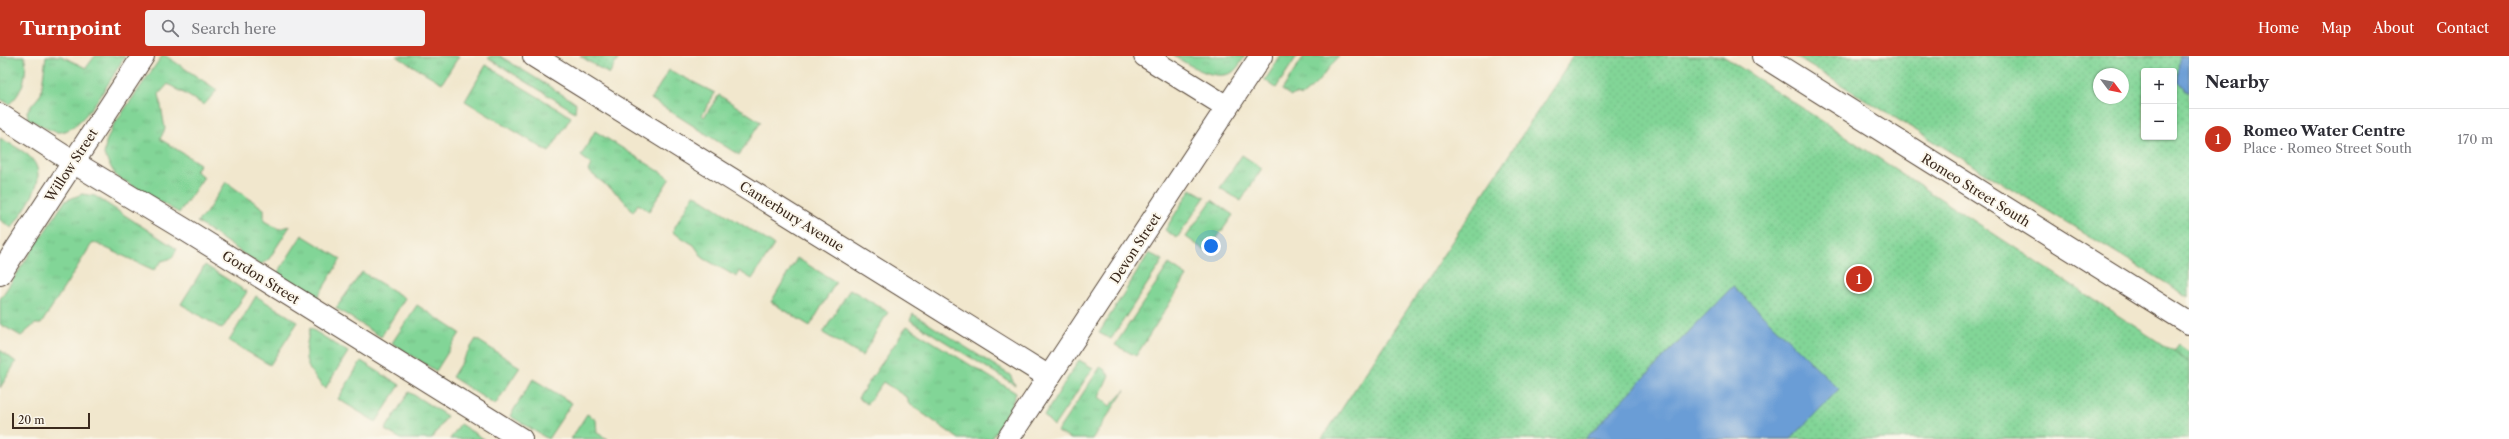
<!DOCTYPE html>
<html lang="en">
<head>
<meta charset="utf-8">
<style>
	:root { --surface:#fff; --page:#f2f2f3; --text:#2b2b33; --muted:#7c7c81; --line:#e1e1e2; --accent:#c8321e }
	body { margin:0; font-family:"Libre Caslon Text",serif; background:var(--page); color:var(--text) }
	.controls { position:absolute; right:12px; top:12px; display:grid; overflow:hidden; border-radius:4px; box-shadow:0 1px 3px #0004 }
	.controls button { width:36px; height:36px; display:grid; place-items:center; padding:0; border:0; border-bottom:1px solid var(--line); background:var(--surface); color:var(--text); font:20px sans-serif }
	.compass { position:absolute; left:2093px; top:12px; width:36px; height:36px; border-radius:50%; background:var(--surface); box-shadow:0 1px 3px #0004; rotate:122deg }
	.scale { position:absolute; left:12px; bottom:10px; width:78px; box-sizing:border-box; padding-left:4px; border:2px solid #3b2a1e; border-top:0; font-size:11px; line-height:14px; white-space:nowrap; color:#3b2a1e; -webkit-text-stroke:3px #fbf7ec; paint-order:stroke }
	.you { position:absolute; left:1211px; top:190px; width:14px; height:14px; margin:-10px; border:3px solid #fff; border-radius:50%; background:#1a73e8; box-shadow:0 0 0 6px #1a73e833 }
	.badge { display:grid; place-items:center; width:26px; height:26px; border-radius:50%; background:var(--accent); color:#fff; font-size:13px; font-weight:700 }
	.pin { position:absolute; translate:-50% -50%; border:2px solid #fff; box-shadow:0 1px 4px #0006 }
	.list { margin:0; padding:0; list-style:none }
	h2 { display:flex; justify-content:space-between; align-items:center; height:52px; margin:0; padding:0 16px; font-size:17px }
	h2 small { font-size:13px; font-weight:400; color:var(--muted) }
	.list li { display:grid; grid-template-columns:26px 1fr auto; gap:12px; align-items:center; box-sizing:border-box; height:60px; padding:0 16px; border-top:1px solid var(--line) }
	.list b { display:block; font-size:15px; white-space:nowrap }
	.list p { margin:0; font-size:13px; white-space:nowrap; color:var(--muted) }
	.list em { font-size:13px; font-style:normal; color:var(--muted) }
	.icon { flex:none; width:22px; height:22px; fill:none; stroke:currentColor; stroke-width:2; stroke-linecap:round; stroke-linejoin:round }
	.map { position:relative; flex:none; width:2189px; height:383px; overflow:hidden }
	header { display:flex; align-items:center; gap:24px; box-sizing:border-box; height:56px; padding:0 20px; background:var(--accent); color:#fff }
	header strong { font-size:19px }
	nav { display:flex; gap:22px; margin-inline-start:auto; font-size:14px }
	.search { width:280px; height:36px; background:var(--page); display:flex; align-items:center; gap:10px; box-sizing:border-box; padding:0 14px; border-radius:4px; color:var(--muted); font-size:15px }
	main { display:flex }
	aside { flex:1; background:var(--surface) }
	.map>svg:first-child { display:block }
	.grass { fill:url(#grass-tufts); stroke:#5e805a }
	.park { fill:url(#park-dots); stroke:#5e805a; fill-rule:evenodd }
	.water { fill:#6b9dd6; stroke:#53647a }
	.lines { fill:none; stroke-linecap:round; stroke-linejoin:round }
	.minor-casing { stroke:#564638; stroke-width:24 }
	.tertiary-casing { stroke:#564638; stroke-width:24 }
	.secondary-casing { stroke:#564638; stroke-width:24 }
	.minor { stroke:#fff; stroke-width:22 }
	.tertiary { stroke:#fff; stroke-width:22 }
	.secondary { stroke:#fff; stroke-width:22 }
	.labels { text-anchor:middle; stroke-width:4; stroke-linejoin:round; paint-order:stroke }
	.street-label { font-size:13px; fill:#3b2a1e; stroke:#fbf7ec }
</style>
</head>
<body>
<header>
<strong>Turnpoint</strong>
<div class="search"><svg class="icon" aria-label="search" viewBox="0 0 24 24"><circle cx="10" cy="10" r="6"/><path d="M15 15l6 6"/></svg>Search here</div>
<nav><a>Home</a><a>Map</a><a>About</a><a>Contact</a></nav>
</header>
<main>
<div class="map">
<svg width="2189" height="383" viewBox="0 0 2189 383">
	<defs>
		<pattern id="grass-tufts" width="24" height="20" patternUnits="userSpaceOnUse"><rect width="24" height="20" fill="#82d597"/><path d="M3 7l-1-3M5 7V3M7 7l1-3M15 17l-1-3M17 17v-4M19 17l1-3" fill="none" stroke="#71b782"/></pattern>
		<pattern id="park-dots" width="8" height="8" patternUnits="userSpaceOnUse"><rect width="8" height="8" fill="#82d597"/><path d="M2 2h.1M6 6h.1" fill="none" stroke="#71b782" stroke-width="1.8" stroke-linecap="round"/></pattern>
	</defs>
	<rect width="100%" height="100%" fill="#fbf7ec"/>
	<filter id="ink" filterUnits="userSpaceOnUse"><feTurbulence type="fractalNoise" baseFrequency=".025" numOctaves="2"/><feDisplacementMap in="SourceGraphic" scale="8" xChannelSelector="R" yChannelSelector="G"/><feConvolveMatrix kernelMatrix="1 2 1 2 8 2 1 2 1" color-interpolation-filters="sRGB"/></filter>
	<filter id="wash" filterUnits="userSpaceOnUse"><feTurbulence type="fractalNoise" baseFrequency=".012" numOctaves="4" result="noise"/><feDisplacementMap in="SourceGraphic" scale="16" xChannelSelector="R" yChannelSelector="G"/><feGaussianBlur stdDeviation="0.9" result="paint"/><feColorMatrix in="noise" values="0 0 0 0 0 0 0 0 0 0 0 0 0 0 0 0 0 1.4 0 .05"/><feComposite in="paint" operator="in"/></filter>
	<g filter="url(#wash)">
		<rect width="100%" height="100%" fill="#f1e7cd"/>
		<g class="grass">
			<path d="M0,0H24L25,2C27,19 23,37 9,48L0,43Z"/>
			<path d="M46,0H61L86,12L95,0H125C113,19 81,80 57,76C47,74 37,67 28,63L27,55L41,38Z"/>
			<path d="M162,0H166L217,34L204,49L168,28L159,38L165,73L160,83L200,108L195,115L204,121L179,157L116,120L104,99L106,86L113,70Z"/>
			<path d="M396,0H459L442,27Z"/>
			<path d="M490,0H500L576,47L575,56L488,2Z"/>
			<path d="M1174,0H1245C1241,6 1237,14 1231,17C1213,25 1189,9 1174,0Z"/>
			<path d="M1281,0H1297L1276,32L1265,24Z"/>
			<path d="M1304,0H1339L1316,28L1302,40L1296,38L1291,40L1282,34Z"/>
			<path d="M486,9L571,61L549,96L465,45Z"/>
			<path d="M669,14L715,37L702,59L704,61L719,39L761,66L739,99L651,43Z"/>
			<path d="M595,75L670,122L649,155L638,148L633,156L620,140L588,115L591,108L581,100Z"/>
			<path d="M0,82C10,88 23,94 31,102C51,123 23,154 12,172L0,164Z"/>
			<path d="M1242,99L1262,112L1241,145L1220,132Z"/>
			<path d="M226,126L264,153V165L279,173L290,170L269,203L260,209L197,166L206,157Z"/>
			<path d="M1191,133L1205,141L1177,182L1165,174Z"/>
			<path d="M82,138L95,140L177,193L172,202L162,205L154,214L93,186L41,268H35L21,280L0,268V243L65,145Z"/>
			<path d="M694,138L774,189L752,223L739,215L737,221L703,202L694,189L672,176Z"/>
			<path d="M1212,144L1233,159L1207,196L1186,181Z"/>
			<path d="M302,179L341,203L317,242L277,218Z"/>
			<path d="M1149,197L1163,204L1111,283L1099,277Z"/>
			<path d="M797,202L836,226L810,270L771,246Z"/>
			<path d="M1169,208L1187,220L1136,300L1115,289Z"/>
			<path d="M205,209L247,236L222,273L181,248Z"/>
			<path d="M362,216L405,242L381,281L336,252Z"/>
			<path d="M850,233L888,256L862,300L823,277Z"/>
			<path d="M256,240L298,266L270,309L229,285Z"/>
			<path d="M417,249L460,277L436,315L392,287Z"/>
			<path d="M913,258L1010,319L1015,329L910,264Z"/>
			<path d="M907,270L1016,337L1010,352L991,383H959L908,347V342L883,326L867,348L858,342Z"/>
			<path d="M310,272L348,296L325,333C303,308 303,305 310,272Z"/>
			<path d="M476,283L520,311L495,349L452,321Z"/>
			<path d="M2179,289L2189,296V336L2171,300Z"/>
			<path d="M0,294L16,306L0,332Z"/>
			<path d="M1079,304L1093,312L1054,370L1044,360Z"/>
			<path d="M361,305L400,329L376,366L338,343Z"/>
			<path d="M1101,310L1109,319L1099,341L1110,350L1125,334L1092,383H1071L1057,376Z"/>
			<path d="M533,323L572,347L548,383L510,360Z"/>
			<path d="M409,336L447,360L432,383H401L385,374Z"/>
			<path d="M587,358L596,364L597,377L608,383H571Z"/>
			<path d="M460,368L484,383H450Z"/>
		</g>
		<g class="park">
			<path d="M580,0H620L609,18Z"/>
			<path d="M1574,0H1723L2189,306V383H1322Z"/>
			<path d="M1794,0H2189V241ZM2144,15H2174V81H2144ZM2099,18H2123V42H2099Z"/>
		</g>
		<g class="water">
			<path d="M2179,0H2189V36L2178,27Z"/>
			<path d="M1733,230L1839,333L1791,383H1585Z"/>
		</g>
	</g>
	<g filter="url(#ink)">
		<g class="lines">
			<defs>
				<g id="minor">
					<path d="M534,0L1049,321"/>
					<path d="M1145,0L1227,51"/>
					<path d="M0,59L73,106L184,173L521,383"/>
					<path d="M0,218L143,0"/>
				</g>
				<path id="tertiary" d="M1008,383L1261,0"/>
				<path id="secondary" d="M1763,0L2189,267"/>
			</defs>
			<use href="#minor" class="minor-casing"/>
			<use href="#tertiary" class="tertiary-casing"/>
			<use href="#secondary" class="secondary-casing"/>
			<use href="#minor" class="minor"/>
			<use href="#tertiary" class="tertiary"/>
			<use href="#secondary" class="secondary"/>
		</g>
	</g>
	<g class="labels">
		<g class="street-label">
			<text transform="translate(71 109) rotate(-57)" y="5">Willow Street</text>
			<text transform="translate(1976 134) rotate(32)" y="5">Romeo Street South</text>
			<text transform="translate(792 160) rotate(32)" y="5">Canterbury Avenue</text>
			<text transform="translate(1135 192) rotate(-57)" y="5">Devon Street</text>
			<text transform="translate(261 221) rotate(32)" y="5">Gordon Street</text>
		</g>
	</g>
</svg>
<div class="controls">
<button>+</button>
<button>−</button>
</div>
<svg class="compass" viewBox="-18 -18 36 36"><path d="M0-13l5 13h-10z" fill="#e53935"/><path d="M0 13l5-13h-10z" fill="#7c7c81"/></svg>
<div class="scale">20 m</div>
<div class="you"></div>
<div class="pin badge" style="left:1859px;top:223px">1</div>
</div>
<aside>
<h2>Nearby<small></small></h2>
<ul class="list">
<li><span class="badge">1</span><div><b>Romeo Water Centre</b><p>Place · Romeo Street South</p></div><em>170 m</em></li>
</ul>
</aside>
</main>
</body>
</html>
